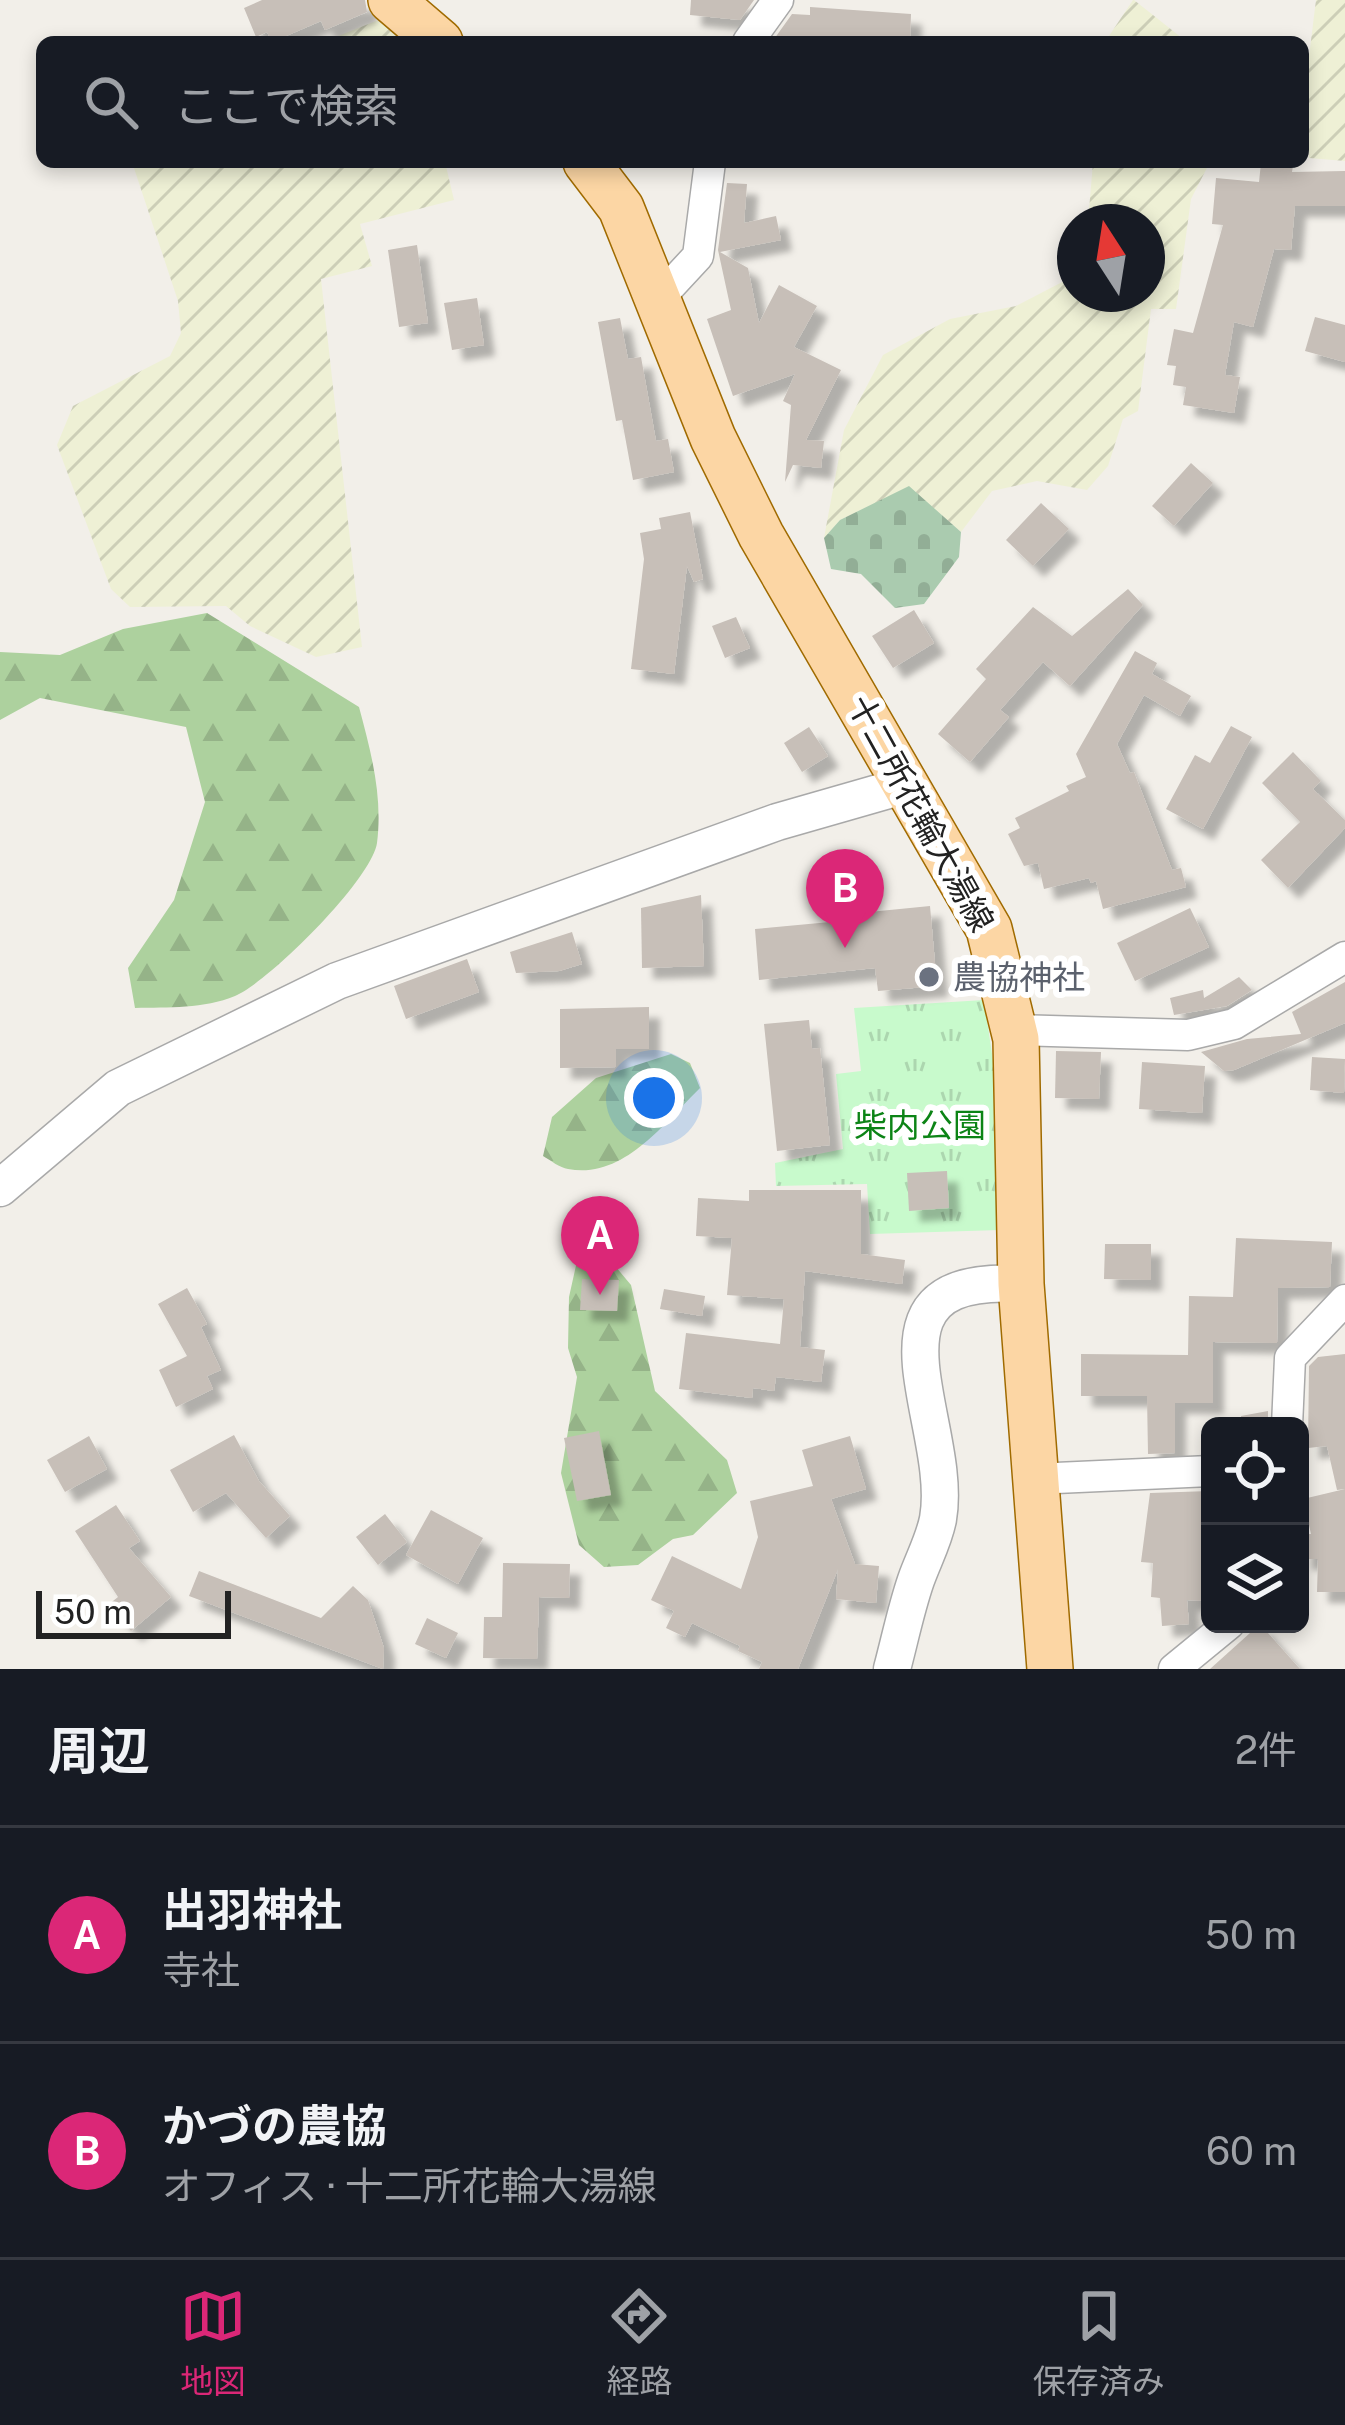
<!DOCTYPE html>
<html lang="ja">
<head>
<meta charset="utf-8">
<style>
	:root { --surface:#171b24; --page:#242831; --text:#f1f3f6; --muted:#9ea1a6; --line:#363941; --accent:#db2777 }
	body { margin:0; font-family:"Public Sans","Noto Sans JP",sans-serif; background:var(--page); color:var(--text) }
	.controls { position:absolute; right:36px; bottom:36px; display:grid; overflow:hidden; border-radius:18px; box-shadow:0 6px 18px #0003 }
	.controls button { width:108px; height:108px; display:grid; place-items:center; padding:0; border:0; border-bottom:3px solid var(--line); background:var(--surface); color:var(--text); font:60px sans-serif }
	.compass { position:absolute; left:1057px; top:204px; width:108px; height:108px; border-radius:50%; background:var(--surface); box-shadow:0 6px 18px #0003; rotate:348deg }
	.scale { position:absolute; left:36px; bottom:30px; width:195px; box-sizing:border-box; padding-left:12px; border:6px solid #222; border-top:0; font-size:33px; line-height:42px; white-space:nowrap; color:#222; -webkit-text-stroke:9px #fff; paint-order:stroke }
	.you { position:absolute; left:654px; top:1098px; width:42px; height:42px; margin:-30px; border:9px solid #fff; border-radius:50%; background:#1a73e8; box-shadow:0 0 0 18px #1a73e833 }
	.badge { display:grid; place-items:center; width:78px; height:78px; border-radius:50%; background:var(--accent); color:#fff; font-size:39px; font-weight:700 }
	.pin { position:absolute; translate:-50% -99px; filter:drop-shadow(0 3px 6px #0008) }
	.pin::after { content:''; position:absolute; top:63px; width:42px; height:36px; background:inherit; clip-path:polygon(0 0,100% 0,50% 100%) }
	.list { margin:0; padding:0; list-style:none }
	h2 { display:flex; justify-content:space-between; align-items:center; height:156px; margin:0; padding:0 48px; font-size:51px }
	h2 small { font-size:39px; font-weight:400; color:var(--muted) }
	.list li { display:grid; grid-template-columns:78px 1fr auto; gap:36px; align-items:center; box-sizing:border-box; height:216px; padding:0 48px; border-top:3px solid var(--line) }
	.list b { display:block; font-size:45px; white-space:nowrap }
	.list p { margin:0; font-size:39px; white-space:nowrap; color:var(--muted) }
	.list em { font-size:39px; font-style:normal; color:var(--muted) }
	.icon { flex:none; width:66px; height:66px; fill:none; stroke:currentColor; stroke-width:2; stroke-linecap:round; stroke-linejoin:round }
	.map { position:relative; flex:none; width:1345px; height:1669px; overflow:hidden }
	.search { position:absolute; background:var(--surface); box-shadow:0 6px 18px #0003; left:36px; right:36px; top:36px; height:132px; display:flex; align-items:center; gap:30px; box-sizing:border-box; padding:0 42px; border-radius:18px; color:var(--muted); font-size:45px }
	.sheet { height:588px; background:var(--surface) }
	nav { display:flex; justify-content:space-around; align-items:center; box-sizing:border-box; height:168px; border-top:3px solid var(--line); background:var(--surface); font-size:33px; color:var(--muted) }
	nav a { display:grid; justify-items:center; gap:6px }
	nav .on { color:var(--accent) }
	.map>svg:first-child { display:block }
	.farmland { fill:url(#farmland-furrows) }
	.forest { fill:url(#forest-firs) }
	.cemetery { fill:url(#cemetery-stones) }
	.park { fill:url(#park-tufts) }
	.building { fill:#c7bfb8; filter:url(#shadow) }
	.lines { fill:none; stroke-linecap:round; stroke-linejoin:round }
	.minor-casing { stroke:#a9a9a9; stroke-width:33 }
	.tertiary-casing { stroke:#a9a9a9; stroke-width:39 }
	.primary-casing { stroke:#a06b00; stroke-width:48 }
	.minor { stroke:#fff; stroke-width:30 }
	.tertiary { stroke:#fff; stroke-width:36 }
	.primary { stroke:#fcd6a4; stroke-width:45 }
	.worship-dot { fill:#6b7280; stroke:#fff; stroke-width:4.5 }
	.labels { text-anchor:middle; stroke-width:12; stroke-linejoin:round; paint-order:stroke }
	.street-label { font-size:33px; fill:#222; stroke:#fff }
	.worship-label { font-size:33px; fill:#5b616d; stroke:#fff; text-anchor:start }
	.park-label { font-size:33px; fill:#0c8416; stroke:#fff }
</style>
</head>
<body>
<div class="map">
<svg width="1345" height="1669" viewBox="0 0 1345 1669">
	<defs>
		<pattern id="farmland-furrows" width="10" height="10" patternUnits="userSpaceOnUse" patternTransform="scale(3)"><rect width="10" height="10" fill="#eef0d5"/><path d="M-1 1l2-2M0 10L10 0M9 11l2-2" fill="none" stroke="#ccceb7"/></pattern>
		<pattern id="forest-firs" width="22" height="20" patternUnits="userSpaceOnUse" patternTransform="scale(3)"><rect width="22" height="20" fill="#add19e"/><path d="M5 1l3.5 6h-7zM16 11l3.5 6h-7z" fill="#95b388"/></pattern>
		<pattern id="cemetery-stones" width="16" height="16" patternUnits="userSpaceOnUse" patternTransform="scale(3)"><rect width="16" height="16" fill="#aacbaf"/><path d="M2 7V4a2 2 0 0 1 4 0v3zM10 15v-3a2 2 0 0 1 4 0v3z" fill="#92ae96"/></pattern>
		<pattern id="park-tufts" width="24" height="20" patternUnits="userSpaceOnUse" patternTransform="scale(3)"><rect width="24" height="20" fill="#c8facc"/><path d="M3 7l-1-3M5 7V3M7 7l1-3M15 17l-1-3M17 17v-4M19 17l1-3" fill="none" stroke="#acd6af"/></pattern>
		<filter id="shadow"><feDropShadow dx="11" dy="11" stdDeviation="3" flood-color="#0004"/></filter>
	</defs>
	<rect width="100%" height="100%" fill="#f2efe9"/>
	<g class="farmland">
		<path d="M1133,0H1134L1187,42H1105Z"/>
		<path d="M1316,0H1345V161L1309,158L1304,97Z"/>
		<path d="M381,19L407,42H323Z"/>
		<path d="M132,162H445L454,200L360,224L372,266L321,279L362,647L316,657L250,626L226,606L130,607L111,589L57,445L73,406L170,356L181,333L178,301Z"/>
		<path d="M1093,162H1210L1191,199L1176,309H1151L1138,411L1123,419L1108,466L1087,490L1037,481L992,491L961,532L909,487L840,520L824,538L844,430L883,355L950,319L1016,306L1068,279L1075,264V294H1147V222H1088Z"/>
	</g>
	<g class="forest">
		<path d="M207,613L359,707C371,752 383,796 377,843C372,879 270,981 235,996C204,1009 168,1007 135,1008L128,968L174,900L205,802L186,727L40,698L0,720V652L60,655L123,629Z"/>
		<path d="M671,1054L690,1063L700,1088C666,1121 624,1180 568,1169C560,1168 550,1160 543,1156L552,1117L596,1078Z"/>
		<path d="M595,1242L631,1285L655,1391L727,1460L737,1493L693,1535L673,1539L638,1565L604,1567L579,1545L561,1473L577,1377L568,1348L569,1297L577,1261Z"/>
	</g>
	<path class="cemetery" d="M909,486L961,532L959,557L924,604L895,608L861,574L831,569L824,538L840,520Z"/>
	<path class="park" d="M984,1000L999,1101L1000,1230L870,1234L867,1184L776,1186L775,1163L843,1149L836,1074L861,1071L854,1008Z"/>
	<g class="building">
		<path d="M262,0H365L367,12L325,30L321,21L272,42L267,32L256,37L244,8Z"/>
		<path d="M691,0H754L740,20L690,15Z"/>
		<path d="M810,7L911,14L910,42H772L792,14L810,15Z"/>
		<path d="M1261,163L1293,166L1292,172L1345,171V206H1295L1291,250L1274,249L1253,327L1234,322L1225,375L1240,377L1234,413L1183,405L1186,387L1173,385L1176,366L1167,365L1174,329L1193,333L1223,225L1212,224L1216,178L1259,182Z"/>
		<path d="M727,183L747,184L744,223L776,216L781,240L720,252L748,268L759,323L779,285L817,306L794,347L841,370L806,440L824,441L821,468L793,465L785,482L791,405L783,401L795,374L733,396L707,319L731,310L718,250Z"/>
		<path d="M417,245L428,323L399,327L388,250Z"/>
		<path d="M477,298L484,345L452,350L444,303Z"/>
		<path d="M1315,317L1345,325V362L1305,351Z"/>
		<path d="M620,318L628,359L641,357L656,441L668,439L674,472L633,480L622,420L616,421L598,322Z"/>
		<path d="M1191,463L1213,483L1174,526L1152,506Z"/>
		<path d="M1041,503L1069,529L1033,566L1006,540Z"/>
		<path d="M690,512L703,579L694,582L687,566L674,674L631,669L644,559L640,533L661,529L659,518Z"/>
		<path d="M1128,589L1143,605L1070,686L1043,662L1000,710L1009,717L970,762L938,734L986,679L976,669L1033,607L1072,636Z"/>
		<path d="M914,610L934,643L893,668L872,636Z"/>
		<path d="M736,617L750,648L725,658L712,626Z"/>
		<path d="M1135,651L1157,663L1152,674L1191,696L1180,716L1144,695L1117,744L1130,773L1134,772L1172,870L1181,868L1186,887L1103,909L1096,881L1091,883L1089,878L1044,889L1038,863L1024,866L1008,834L1020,828L1015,818L1069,791L1066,786L1086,777L1076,754Z"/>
		<path d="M1231,726L1252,737L1203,829L1166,809L1195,755L1210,763Z"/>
		<path d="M809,727L828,756L802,772L784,743Z"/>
		<path d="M1293,752L1321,781L1313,789L1345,820V828L1288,888L1261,860L1300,822L1262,783Z"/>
		<path d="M701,895L704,966L642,968L641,908Z"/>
		<path d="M930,906L937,986L878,991L875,968L759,980L755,929L830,922L829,916Z"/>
		<path d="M1190,908L1209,947L1135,981L1117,943Z"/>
		<path d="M572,932L582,964L559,971L516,973L510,952Z"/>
		<path d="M467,959L479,992L406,1019L394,986Z"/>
		<path d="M1239,977L1252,990L1227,1006L1174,1015L1170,998L1203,990L1204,998Z"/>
		<path d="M1345,982V1023L1234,1070L1224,1071L1201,1052L1247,1039L1301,1034L1292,1012Z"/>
		<path d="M649,1007V1049H616V1067L560,1068V1009Z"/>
		<path d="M809,1020L812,1049L820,1048L830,1145L777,1151L764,1024Z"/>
		<path d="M1056,1051L1101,1052L1099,1099L1055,1098Z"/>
		<path d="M1312,1057L1345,1059L1344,1093L1310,1090Z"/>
		<path d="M1142,1062L1205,1066L1202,1113L1139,1109Z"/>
		<path d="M947,1171L949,1208L909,1211L907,1173Z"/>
		<path d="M749,1190H861V1254L905,1260L902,1284L805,1271L800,1347L825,1350L821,1382L776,1377L774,1391L753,1388L752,1398L679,1389L686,1333L780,1344L784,1299L727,1295L732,1238L696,1236L698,1198L749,1201Z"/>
		<path d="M1236,1238L1332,1242L1330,1287L1278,1288L1277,1343L1213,1342V1403H1175V1453L1148,1454L1147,1396H1081V1354L1188,1355L1189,1296L1233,1297Z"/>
		<path d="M1105,1244H1151V1280L1104,1279Z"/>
		<path d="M582,1279L619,1280L617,1311L580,1310Z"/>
		<path d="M187,1288L207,1324L201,1327L221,1370L207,1376L213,1389L176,1407L159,1370L187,1356L158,1304Z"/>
		<path d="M664,1289L705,1296L702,1316L660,1309Z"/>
		<path d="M1345,1354V1489L1337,1490L1327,1446L1308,1448L1309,1366L1318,1357Z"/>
		<path d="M1268,1411V1426H1242L1241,1416Z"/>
		<path d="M599,1431L611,1495L577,1501L564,1438Z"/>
		<path d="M234,1435L259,1481L290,1516L266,1538L226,1493L193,1512L170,1470Z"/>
		<path d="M89,1436L107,1469L65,1492L47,1460Z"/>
		<path d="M850,1436L866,1489L831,1499L855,1564L879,1566L876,1603L836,1599L838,1569L798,1669H759L762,1662L738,1651L740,1646L692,1623L685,1637L666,1628L674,1611L651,1600L672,1556L741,1589L758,1537L750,1501L813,1486L802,1450Z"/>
		<path d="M1345,1489V1592H1317L1318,1559H1301V1534H1311L1303,1499Z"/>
		<path d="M1210,1491L1209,1601L1187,1600L1189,1624L1162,1626L1160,1598L1151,1597L1153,1563L1141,1562L1150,1493Z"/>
		<path d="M116,1505L140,1541L129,1548L171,1597L131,1631L108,1605L118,1597L75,1531Z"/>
		<path d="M431,1510L483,1538L458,1584L406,1555Z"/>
		<path d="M385,1514L407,1542L378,1565L356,1537Z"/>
		<path d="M503,1563L570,1564L569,1598L539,1597L537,1659L483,1658L484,1617H502Z"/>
		<path d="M199,1571L321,1618L353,1586L368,1600L384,1648L383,1669L189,1596Z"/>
		<path d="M427,1618L458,1633L446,1658L415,1644Z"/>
		<path d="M1260,1624L1300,1669H1210Z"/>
	</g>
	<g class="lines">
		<defs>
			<g id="minor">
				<path d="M748,42L778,0"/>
				<path d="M659,298L698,256L710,162"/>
				<path d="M1014,1030L1188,1035L1234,1024L1345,957"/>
				<path d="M1287,1426L1290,1358L1345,1300"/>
				<path d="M1034,1479L1210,1471"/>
				<path d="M1174,1669L1229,1624"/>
			</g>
			<g id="tertiary">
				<path d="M0,1188L118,1088L337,981L777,822L906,785"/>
				<path d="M892,1669C900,1639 906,1609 916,1580C923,1560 934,1540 938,1519C955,1423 847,1273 1021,1284"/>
			</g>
			<g id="primary">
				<path d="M391,0L440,42"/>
				<path d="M586,162L621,208L713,438L761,535L989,929L1016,1039L1021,1284L1050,1669"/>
			</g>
		</defs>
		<use href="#minor" class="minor-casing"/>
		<use href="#tertiary" class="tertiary-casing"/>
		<use href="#primary" class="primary-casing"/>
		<use href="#minor" class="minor"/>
		<use href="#tertiary" class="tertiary"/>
		<use href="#primary" class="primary"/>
	</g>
	<circle class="worship-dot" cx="929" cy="977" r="12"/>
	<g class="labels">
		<g class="street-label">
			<text transform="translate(921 813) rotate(61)" y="12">十二所花輪大湯線</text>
		</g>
		<g class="worship-label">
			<text x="953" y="989">農協神社</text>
		</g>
		<g class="park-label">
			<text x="920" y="1137">柴内公園</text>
		</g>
	</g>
</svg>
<div class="controls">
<button><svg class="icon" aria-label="locate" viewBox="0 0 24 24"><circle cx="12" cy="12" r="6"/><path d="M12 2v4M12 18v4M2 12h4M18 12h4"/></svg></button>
<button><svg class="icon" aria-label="layers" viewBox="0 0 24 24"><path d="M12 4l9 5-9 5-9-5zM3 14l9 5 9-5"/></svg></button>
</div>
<svg class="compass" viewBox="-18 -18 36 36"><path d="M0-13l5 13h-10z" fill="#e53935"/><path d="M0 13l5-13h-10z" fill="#9ea1a6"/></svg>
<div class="scale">50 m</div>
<div class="you"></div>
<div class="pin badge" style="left:600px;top:1295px">A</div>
<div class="pin badge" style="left:845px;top:948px">B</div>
<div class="search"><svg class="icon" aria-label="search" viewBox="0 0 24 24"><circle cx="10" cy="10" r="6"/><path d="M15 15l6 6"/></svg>ここで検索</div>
</div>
<section class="sheet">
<h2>周辺<small>2件</small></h2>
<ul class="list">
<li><span class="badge">A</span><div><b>出羽神社</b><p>寺社</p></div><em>50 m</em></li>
<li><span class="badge">B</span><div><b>かづの農協</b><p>オフィス · 十二所花輪大湯線</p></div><em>60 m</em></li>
</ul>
</section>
<nav>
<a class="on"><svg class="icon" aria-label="map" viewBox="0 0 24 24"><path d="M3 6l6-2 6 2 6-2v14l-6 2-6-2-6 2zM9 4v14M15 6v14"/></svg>地図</a>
<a><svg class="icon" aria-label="directions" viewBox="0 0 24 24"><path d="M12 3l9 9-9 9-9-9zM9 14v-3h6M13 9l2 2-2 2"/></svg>経路</a>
<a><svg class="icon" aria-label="saved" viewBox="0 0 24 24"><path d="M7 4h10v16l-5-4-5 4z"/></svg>保存済み</a>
</nav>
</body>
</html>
